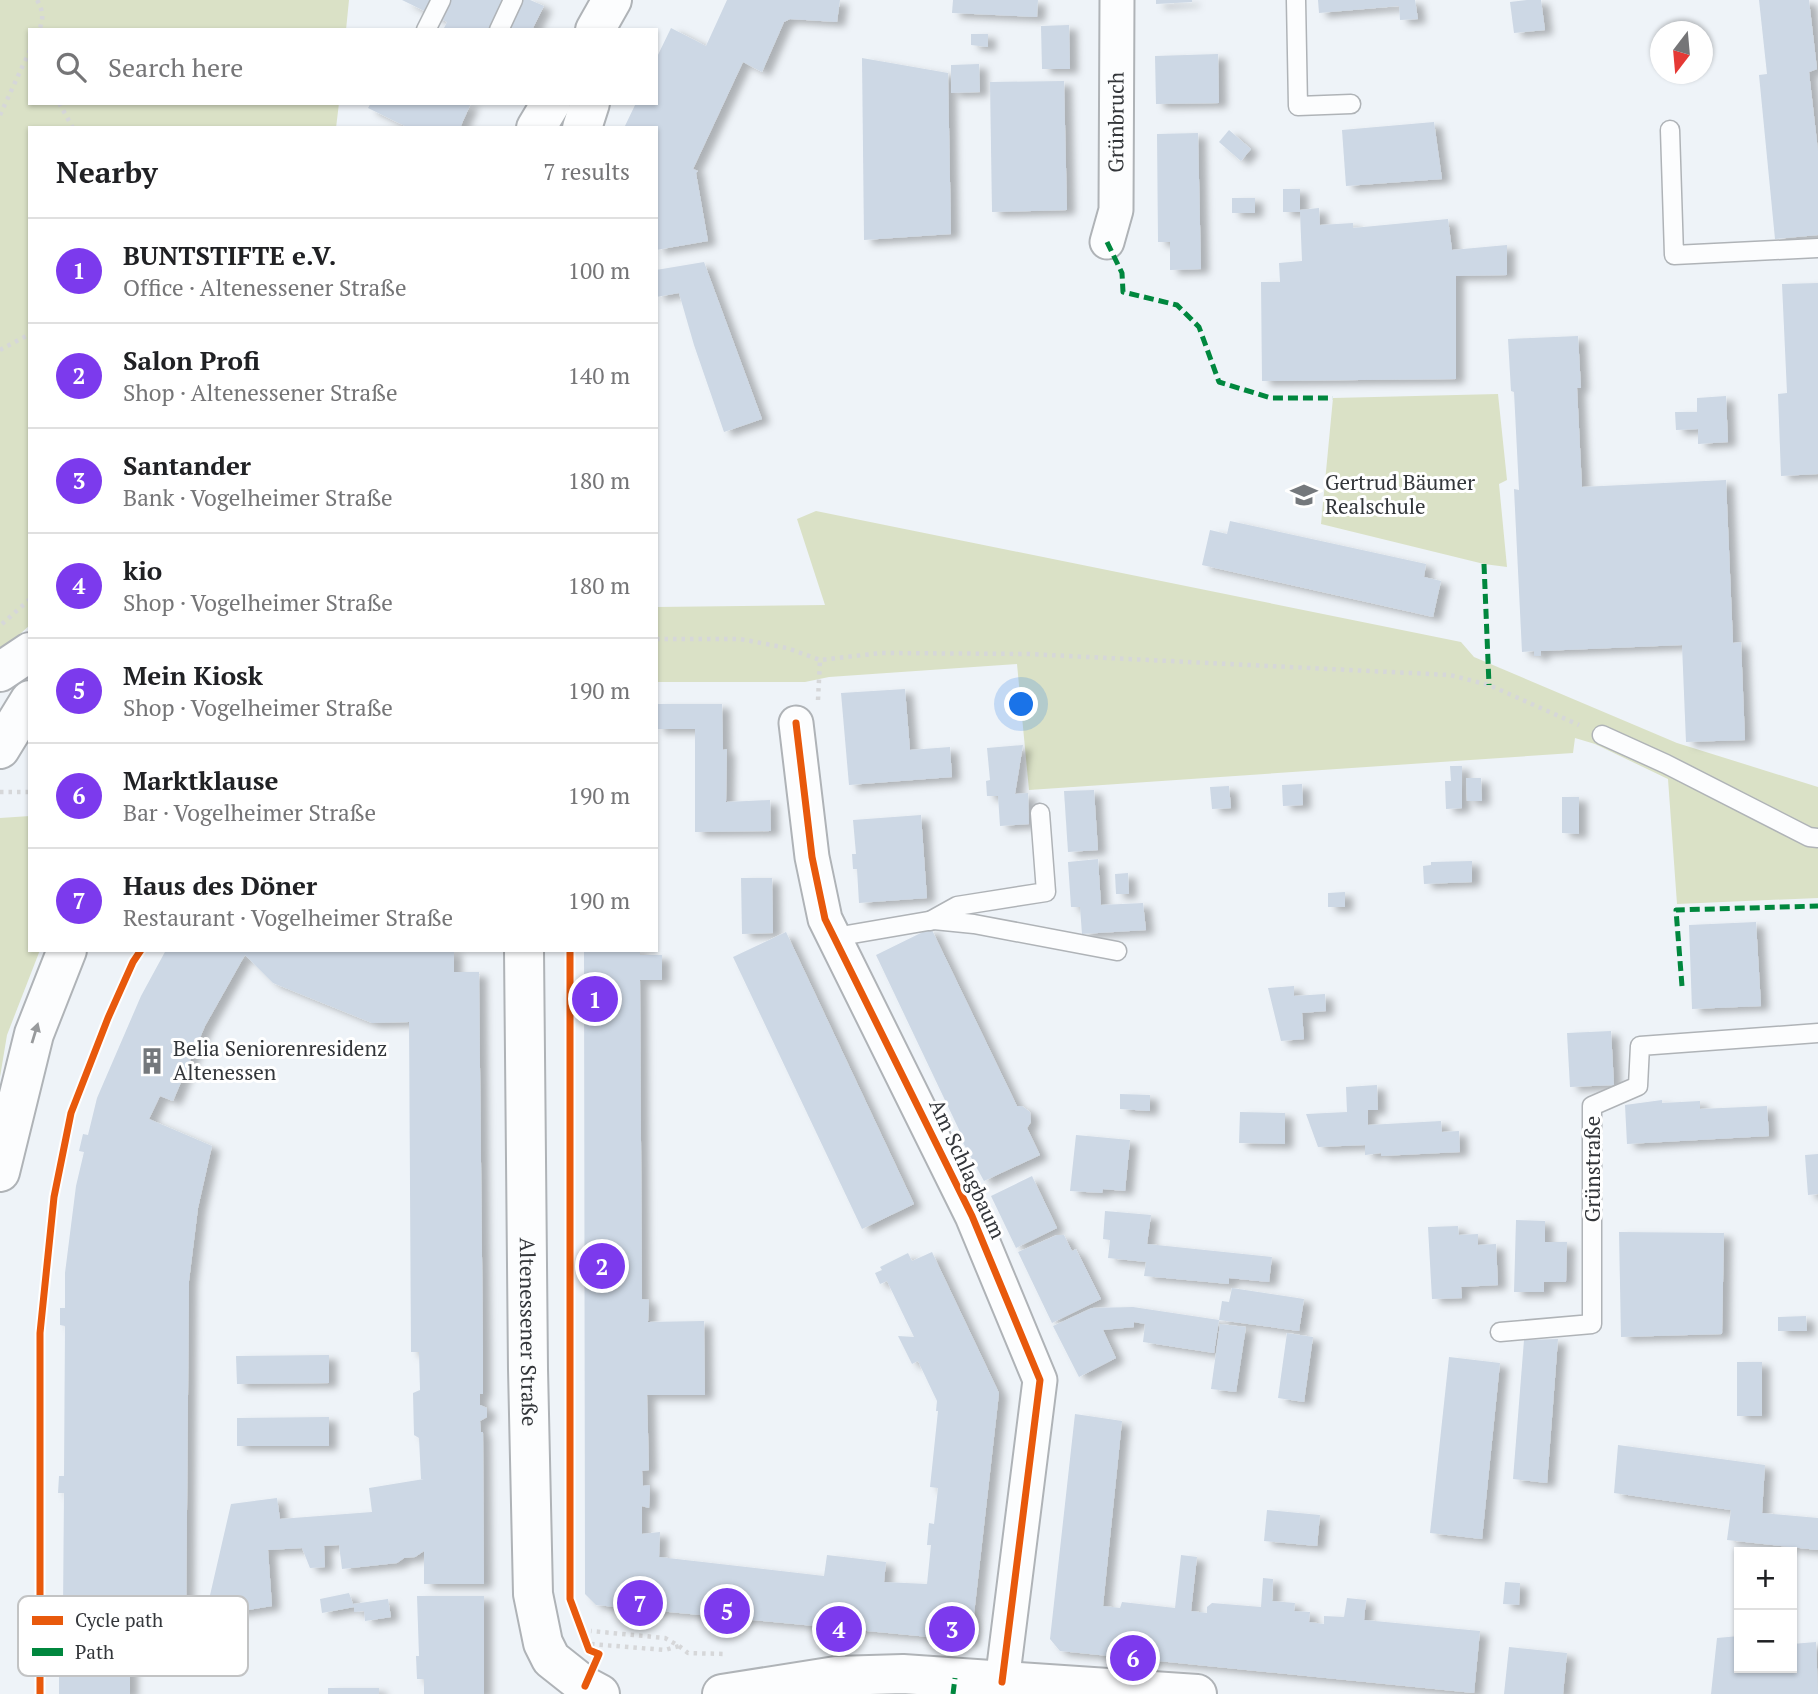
<!DOCTYPE html>
<html lang="en">
<head>
<meta charset="utf-8">
<style>
	:root { --surface:#fff; --page:#f6f6f6; --text:#202124; --muted:#757577; --line:#e0e0e0; --accent:#7c3aed }
	body { margin:0; font-family:"PT Serif",serif; background:var(--page); color:var(--text) }
	.controls { position:absolute; right:21px; bottom:21px; display:grid; overflow:hidden; border-radius:0px; box-shadow:0 2px 5px #0004 }
	.controls button { width:63px; height:63px; display:grid; place-items:center; padding:0; border:0; border-bottom:2px solid var(--line); background:var(--surface); color:var(--text); font:35px sans-serif }
	.compass { position:absolute; left:1650px; top:21px; width:63px; height:63px; border-radius:50%; background:var(--surface); box-shadow:0 2px 5px #0004; rotate:196deg }
	.you { position:absolute; left:1022px; top:705px; width:24px; height:24px; margin:-18px; border:5px solid #fff; border-radius:50%; background:#1a73e8; box-shadow:0 0 0 10px #1a73e833 }
	.badge { display:grid; place-items:center; width:46px; height:46px; border-radius:50%; background:var(--accent); color:#fff; font-size:23px; font-weight:700 }
	.pin { position:absolute; translate:-50% -50%; border:4px solid #fff; box-shadow:0 2px 7px #0006 }
	.list { margin:0; padding:0; list-style:none }
	h2 { display:flex; justify-content:space-between; align-items:center; height:91px; margin:0; padding:0 28px; font-size:30px }
	h2 small { font-size:23px; font-weight:400; color:var(--muted) }
	.list li { display:grid; grid-template-columns:46px 1fr auto; gap:21px; align-items:center; box-sizing:border-box; height:105px; padding:0 28px; border-top:2px solid var(--line) }
	.list b { display:block; font-size:26px; white-space:nowrap }
	.list p { margin:0; font-size:23px; white-space:nowrap; color:var(--muted) }
	.list em { font-size:23px; font-style:normal; color:var(--muted) }
	.icon { flex:none; width:38px; height:38px; fill:none; stroke:currentColor; stroke-width:2; stroke-linecap:round; stroke-linejoin:round }
	.map { position:relative; flex:none; width:1818px; height:1694px; overflow:hidden }
	.search { position:absolute; background:var(--surface); box-shadow:0 2px 5px #0004; left:28px; top:28px; width:630px; height:77px; display:flex; align-items:center; gap:18px; box-sizing:border-box; padding:0 24px; border-radius:0px; color:var(--muted); font-size:26px }
	.panel { position:absolute; background:var(--surface); box-shadow:0 2px 5px #0004; left:28px; top:126px; width:630px; height:826px; border-radius:0px }
	.map>svg:first-child { display:block }
	.green { fill:#dae1c6 }
	.building { fill:#cdd8e5; filter:url(#shadow) }
	.lines { fill:none; stroke-linecap:round; stroke-linejoin:round }
	.lane-casing { stroke:#afb3b7; stroke-width:21 }
	.street-casing { stroke:#afb3b7; stroke-width:37 }
	.secondary-casing { stroke:#afb3b7; stroke-width:42 }
	.path { stroke:#d6d7d9; stroke-width:4.5; stroke-dasharray:3.5 5; stroke-linecap:butt }
	.lane { stroke:#fcfdfe; stroke-width:18 }
	.street { stroke:#fcfdfe; stroke-width:33 }
	.secondary { stroke:#fcfdfe; stroke-width:38 }
	.quiet { stroke:#00873e; stroke-width:5; stroke-dasharray:10 5; stroke-linecap:butt }
	.cycleway-casing { stroke:#fff; stroke-width:11 }
	.cycleway { stroke:#e8590c; stroke-width:7 }
	.oneway { fill:#989a9c }
	.labels { text-anchor:middle; stroke-width:6; stroke-linejoin:round; paint-order:stroke }
	.street-label { font-size:21px; fill:#33363a; stroke:#fff }
	.poi-label { font-size:21px; fill:#33363a; stroke:#fff; text-anchor:start }
	.key { fill:#fff; stroke:#c2c3c4; stroke-width:2 }
	.key-label { font-size:19px; fill:#33363a }
</style>
</head>
<body>
<div class="map">
<svg width="1818" height="1694" viewBox="0 0 1818 1694">
	<defs>
		<filter id="shadow"><feDropShadow dx="8" dy="4.5" stdDeviation="3.5" flood-color="#0004"/></filter>
	</defs>
	<rect width="100%" height="100%" fill="#eef3f8"/>
	<g class="green">
		<path d="M0,0H349L346,30H30V103H339L336,128H30V625L0,652Z"/>
		<path d="M1498,394L1507,480L1499,484L1507,567L1484,564L1321,524L1333,398Z"/>
		<path d="M816,511L1461,642L1474,657L1677,743L1818,787V898L1677,904L1668,779L1595,744L1575,738L1573,753L1029,790L1017,664L829,677L805,682H656V607L825,605L797,519Z"/>
		<path d="M30,816V950H40L7,1035L0,1077V818Z"/>
	</g>
	<g class="building">
		<path d="M402,0H530L544,6L532,30H443L447,22Z"/>
		<path d="M727,0H840L837,22L790,19L784,22L762,72L743,62L693,169L698,171L696,173L708,241L656,250V128H624L636,103H656V59L671,28L706,46Z"/>
		<path d="M953,0H1038L1037,17L952,13Z"/>
		<path d="M1156,0H1192V2L1156,4Z"/>
		<path d="M1318,0H1415L1418,19L1400,20L1399,6L1319,13Z"/>
		<path d="M1527,0H1541L1545,30L1514,33L1510,2Z"/>
		<path d="M1759,0H1809L1817,69L1809,72L1818,151V235L1775,239L1759,75L1767,74Z"/>
		<path d="M1069,25L1070,69H1042L1041,26Z"/>
		<path d="M971,34H988V47L971,45Z"/>
		<path d="M1218,54L1219,103L1156,104L1155,56Z"/>
		<path d="M862,58L948,73L951,234L864,240Z"/>
		<path d="M979,64L980,92L951,93V65Z"/>
		<path d="M1064,81L1067,210L992,212L990,82Z"/>
		<path d="M371,103H471L460,128H409L368,108Z"/>
		<path d="M1434,122L1442,179L1346,186L1342,130Z"/>
		<path d="M1229,130L1251,149L1241,161L1219,142Z"/>
		<path d="M1198,133L1201,269L1170,270V242H1158L1157,134Z"/>
		<path d="M1283,189H1300V210L1319,208L1320,225L1353,223V228L1448,219L1452,250L1507,245V275L1456,276V379L1262,381L1261,282H1280L1279,263L1302,261L1300,212H1283Z"/>
		<rect x="1232" y="198" width="23" height="15"/>
		<path d="M704,262L762,419L724,432L694,345L679,293L656,297V270Z"/>
		<path d="M1818,283V474L1781,476L1778,394L1787,393L1782,284Z"/>
		<path d="M1578,336L1581,388H1577L1582,487L1726,480L1733,643L1741,642L1745,740L1686,742L1682,645L1541,651V656H1534V651L1522,652L1514,489L1519,490L1514,392L1511,391L1508,339Z"/>
		<path d="M1726,396L1728,442L1698,444V429L1676,430L1675,412H1697V398Z"/>
		<path d="M1230,521L1426,564L1424,577L1441,581L1433,617L1202,565L1210,530L1227,534Z"/>
		<path d="M905,689L910,750L950,747L952,777L849,785L841,693Z"/>
		<path d="M656,704H722L723,750L727,749L726,802L770,800L771,831L695,832V729H656Z"/>
		<path d="M1023,745L1015,794L1028,793L1029,824L1000,826L998,796H987L986,781L990,780L987,748Z"/>
		<path d="M1450,766H1462V808L1446,809L1445,781H1451Z"/>
		<path d="M1466,778H1481L1482,801H1467Z"/>
		<path d="M1302,784L1303,805L1283,806L1282,785Z"/>
		<path d="M1229,786L1231,808L1212,809L1210,787Z"/>
		<path d="M1094,790L1098,850L1068,852L1064,791Z"/>
		<path d="M1562,797H1579V834L1562,833Z"/>
		<path d="M921,815L927,898L859,903L857,869H853L852,854H856L853,820Z"/>
		<path d="M1098,859L1101,905L1143,903L1146,930L1082,934L1080,907H1071L1068,862Z"/>
		<path d="M1472,861V882L1424,884L1423,866L1431,865V862Z"/>
		<path d="M1128,873L1129,894H1116L1115,874Z"/>
		<path d="M741,878H772L773,933L742,934Z"/>
		<path d="M1345,892V907H1328V893Z"/>
		<path d="M1756,922L1761,1006L1692,1009L1689,925Z"/>
		<path d="M931,928L1017,1106H1022L1030,1112L1031,1122L1027,1128L1040,1155L984,1181L961,1139L963,1138L876,955Z"/>
		<path d="M786,932L914,1204L862,1229L733,957Z"/>
		<path d="M166,950H454V972H479L483,1351V1394H480V1405L487,1408V1417L480,1421L481,1432H483L484,1584H424V1551L415,1557L404,1558L397,1563L342,1569L339,1545L324,1546L325,1567L310,1568L302,1548L268,1550L272,1606L205,1617L231,1504L277,1498L280,1519L372,1512L369,1488L424,1479H421L419,1438L414,1435L413,1393L420,1390L419,1352H411L409,1022L372,1023L273,983L245,955L205,1026L173,1101L160,1096L149,1119L212,1146L198,1208L189,1281L186,1626H160V1652L130,1651V1694H59V1627H68V1611H63L64,1493H58L59,1476H64L65,1326L60,1325V1308H65V1273L76,1186L84,1152L79,1151L83,1134L88,1135L97,1098L141,996Z"/>
		<path d="M584,950H640V955H662V980H640L642,1299L649,1300L648,1322L704,1321L705,1395H647L649,1470L642,1471L643,1486L650,1485L649,1508L642,1506V1534L660,1532L659,1557L824,1576L827,1555L886,1562L884,1582L927,1584L931,1545H927L929,1523L934,1524L938,1488L930,1487L938,1411H936L937,1401L918,1361L912,1364L898,1336L914,1337L887,1281L880,1284L875,1273L882,1270L880,1267L908,1253L912,1261L932,1252L999,1393L971,1641L596,1605L585,1594Z"/>
		<path d="M1294,986V996L1325,994L1326,1011L1302,1013L1304,1039L1281,1041L1268,988Z"/>
		<path d="M1611,1031L1614,1085L1570,1087L1567,1033Z"/>
		<path d="M1377,1085L1378,1110H1368V1125L1441,1121L1442,1132L1459,1131L1460,1152L1381,1156V1153L1365,1155V1145L1318,1147L1306,1114L1347,1112L1346,1087Z"/>
		<path d="M1120,1094L1150,1095V1111L1120,1109Z"/>
		<path d="M1662,1100V1103L1700,1101V1109L1767,1106L1769,1136L1627,1144L1625,1105Z"/>
		<path d="M1240,1112L1285,1113V1144L1239,1143Z"/>
		<path d="M1076,1135L1130,1140L1125,1191L1103,1189L1102,1193L1070,1191Z"/>
		<path d="M1818,1154V1194L1808,1195L1805,1155Z"/>
		<path d="M1032,1176L1057,1228L1016,1248L991,1196Z"/>
		<path d="M1105,1211L1151,1215L1147,1244L1272,1257L1269,1282L1229,1278V1284L1144,1276L1146,1262L1108,1258L1110,1240L1103,1239Z"/>
		<path d="M1516,1220L1545,1221V1242H1567L1566,1282H1544V1292H1514Z"/>
		<path d="M1458,1226L1459,1235L1478,1234V1245L1496,1244L1498,1285L1461,1287L1462,1298L1432,1299L1428,1227Z"/>
		<path d="M1619,1232L1724,1233L1722,1334L1621,1337Z"/>
		<path d="M1057,1235H1064L1072,1251L1076,1249L1101,1299L1052,1323L1018,1252Z"/>
		<path d="M1232,1288L1304,1299L1299,1331L1219,1320L1222,1301L1229,1302Z"/>
		<path d="M1133,1307L1219,1320L1214,1353L1143,1342L1145,1324L1134,1322V1327L1103,1330L1116,1358L1079,1377L1053,1326L1092,1308Z"/>
		<path d="M1806,1316L1807,1331H1778V1317Z"/>
		<path d="M1220,1324L1246,1327L1236,1392L1211,1389Z"/>
		<path d="M1287,1333L1313,1337L1304,1402L1278,1398Z"/>
		<path d="M1558,1339L1547,1483L1513,1479L1524,1340Z"/>
		<path d="M329,1355V1383L237,1384L236,1356Z"/>
		<path d="M1449,1357L1500,1363L1482,1539L1430,1533Z"/>
		<rect x="1737" y="1362" width="25" height="54"/>
		<path d="M1075,1414L1122,1421L1103,1606L1120,1608L1122,1602L1175,1608L1181,1555L1197,1557L1191,1611L1207,1613V1607L1212,1603L1261,1607L1263,1578L1273,1579L1272,1601L1295,1603L1294,1611L1310,1612L1309,1622L1324,1624V1616L1344,1617L1347,1598L1366,1600L1364,1620L1480,1631L1474,1693L1060,1651L1050,1639Z"/>
		<path d="M329,1417V1446H237V1418Z"/>
		<path d="M1618,1445L1765,1465L1762,1513L1818,1518V1550L1727,1540L1731,1510L1614,1493Z"/>
		<path d="M1267,1510L1320,1515L1317,1546L1264,1541Z"/>
		<path d="M1505,1582L1520,1583L1519,1605L1503,1604Z"/>
		<path d="M349,1593L353,1604L388,1599L391,1617L365,1621L364,1611L354,1612V1607L322,1613L320,1599Z"/>
		<path d="M417,1596H484V1694H424V1679H417L416,1656H419Z"/>
		<path d="M1739,1636V1668H1792V1644L1816,1642L1818,1694H1711L1717,1638Z"/>
		<path d="M1509,1647L1567,1653L1563,1694H1504Z"/>
		<rect x="328" y="1688" width="51" height="6"/>
	</g>
	<g class="lines">
		<defs>
			<g id="lane">
				<path d="M1296,0L1298,106L1351,104"/>
				<path d="M426,30L441,0"/>
				<path d="M499,30L513,0"/>
				<path d="M1670,130L1674,255L1818,248"/>
				<path d="M1602,735L1666,764L1809,837L1818,838"/>
				<path d="M930,921L957,906L1046,892L1040,813"/>
				<path d="M835,937L934,920L974,924L1117,951"/>
				<path d="M1500,1332L1592,1324V1106L1638,1086L1640,1046L1818,1033"/>
			</g>
			<g id="street">
				<path id="s1" d="M1107,242L1116,210L1117,0"/>
				<path d="M796,723L812,857L825,919L972,1216L1040,1380L1002,1682"/>
			</g>
			<g id="secondary">
				<path d="M595,30L612,0"/>
				<path d="M536,128L551,103"/>
				<path d="M582,128L590,103"/>
				<path d="M0,672L30,652"/>
				<path d="M0,749L30,700"/>
				<path id="s2" d="M524,950L528,1369L533,1594L543,1643L551,1659L585,1686L600,1694"/>
				<path d="M0,1172L34,1034L67,950"/>
				<path d="M722,1694L836,1676L903,1674L1197,1694"/>
			</g>
		</defs>
		<use href="#lane" class="lane-casing"/>
		<use href="#street" class="street-casing"/>
		<use href="#secondary" class="secondary-casing"/>
		<g class="path">
			<path d="M37,0C43,10 44,19 39,30"/>
			<path d="M59,103L73,128"/>
			<path d="M0,115L30,50"/>
			<path d="M0,350L30,334"/>
			<path d="M2,624L30,599"/>
			<path d="M656,639H740L787,648L820,660L881,653L1028,654L1450,675L1489,685L1579,725"/>
			<path d="M818,700L820,660"/>
			<path d="M0,792H30"/>
			<path d="M591,1644L665,1650L679,1646L665,1638L591,1631"/>
			<path d="M679,1646L688,1653L725,1654"/>
			<path d="M40,1694V1333L54,1197L71,1113L108,1018L133,962L141,950"/>
		</g>
		<use href="#lane" class="lane"/>
		<use href="#street" class="street"/>
		<use href="#secondary" class="secondary"/>
		<g class="quiet">
			<path d="M1107,242L1122,273L1123,292L1177,305L1199,327L1219,382L1271,398H1333"/>
			<path d="M1484,564L1489,685"/>
			<path d="M1682,986L1676,910L1818,906"/>
			<path d="M953,1694L955,1678"/>
		</g>
		<defs>
			<g id="cycleway">
				<path d="M796,723L812,857L825,919L972,1216L1040,1380L1002,1682"/>
				<path d="M570,950V1599L589,1650L599,1654L585,1686"/>
				<path d="M40,1694V1333L54,1197L71,1113L108,1018L133,962L141,950"/>
			</g>
		</defs>
		<use href="#cycleway" class="cycleway-casing"/>
		<use href="#cycleway" class="cycleway"/>
	</g>
	<defs><path id="oneway-solid" d="M-6-.8H1V-3.2L6.5 0L1 3.2V.8H-6Z" transform="scale(1.75)"/></defs>
	<use class="oneway" href="#oneway-solid" transform="translate(35 1033) rotate(-73)"/>
	<defs>
		<symbol id="school-bare" viewBox="-9 -9 18 18"><path d="M0-5L7-2L0 1L-7-2ZM-4 1L0 2.5L4 1V4Q0 6-4 4Z" fill="#74787c" stroke="#fff" stroke-width="2.5" paint-order="stroke"/></symbol>
		<symbol id="building-bare" viewBox="-9 -9 18 18"><path d="M-4-6H4V6H1V3H-1V6H-4ZM-2.5-4.3h1.7v1.8h-1.7ZM.8-4.3h1.7v1.8H.8ZM-2.5-1h1.7V.8h-1.7ZM.8-1h1.7V.8H.8Z" fill="#74787c" stroke="#fff" stroke-width="2.5" paint-order="stroke"/></symbol>
	</defs>
	<g fill-rule="evenodd">
		<use href="#school-bare" x="1285" y="476" width="38" height="38"/>
		<use href="#building-bare" x="133" y="1042" width="38" height="38"/>
	</g>
	<g class="labels">
		<g class="street-label">
			<text dy="7" stroke="none"><textPath href="#s1" startOffset="121">Grünbruch</textPath></text>
			<text transform="translate(967 1169) rotate(65)" y="7">Am Schlagbaum</text>
			<text transform="translate(1593 1169) rotate(-90)" y="7">Grünstraße</text>
			<text dy="7" stroke="none"><textPath href="#s2" startOffset="382">Altenessener Straße</textPath></text>
		</g>
		<g class="poi-label">
			<text x="1325" y="490">Gertrud Bäumer<tspan x="1325" dy="24">Realschule</tspan></text>
			<text x="173" y="1056">Belia Seniorenresidenz<tspan x="173" dy="24">Altenessen</tspan></text>
		</g>
	</g>
	<rect x="18" y="1596" width="230" height="80" rx="10" class="key"/>
	<rect x="32" y="1616" width="31" height="9" fill="#e8590c"/>
	<rect x="32" y="1648" width="31" height="8" fill="#00873e"/>
	<g class="key-label">
		<text x="75" y="1627">Cycle path</text>
		<text x="75" y="1659">Path</text>
	</g>
</svg>
<div class="controls">
<button>+</button>
<button>−</button>
</div>
<svg class="compass" viewBox="-18 -18 36 36"><path d="M0-13l5 13h-10z" fill="#e53935"/><path d="M0 13l5-13h-10z" fill="#757577"/></svg>
<div class="you"></div>
<div class="pin badge" style="left:595px;top:999px">1</div>
<div class="pin badge" style="left:602px;top:1266px">2</div>
<div class="pin badge" style="left:952px;top:1629px">3</div>
<div class="pin badge" style="left:839px;top:1629px">4</div>
<div class="pin badge" style="left:727px;top:1611px">5</div>
<div class="pin badge" style="left:1133px;top:1658px">6</div>
<div class="pin badge" style="left:640px;top:1603px">7</div>
<div class="search"><svg class="icon" aria-label="search" viewBox="0 0 24 24"><circle cx="10" cy="10" r="6"/><path d="M15 15l6 6"/></svg>Search here</div>
<section class="panel">
<h2>Nearby<small>7 results</small></h2>
<ul class="list">
<li><span class="badge">1</span><div><b>BUNTSTIFTE e.V.</b><p>Office · Altenessener Straße</p></div><em>100 m</em></li>
<li><span class="badge">2</span><div><b>Salon Profi</b><p>Shop · Altenessener Straße</p></div><em>140 m</em></li>
<li><span class="badge">3</span><div><b>Santander</b><p>Bank · Vogelheimer Straße</p></div><em>180 m</em></li>
<li><span class="badge">4</span><div><b>kio</b><p>Shop · Vogelheimer Straße</p></div><em>180 m</em></li>
<li><span class="badge">5</span><div><b>Mein Kiosk</b><p>Shop · Vogelheimer Straße</p></div><em>190 m</em></li>
<li><span class="badge">6</span><div><b>Marktklause</b><p>Bar · Vogelheimer Straße</p></div><em>190 m</em></li>
<li><span class="badge">7</span><div><b>Haus des Döner</b><p>Restaurant · Vogelheimer Straße</p></div><em>190 m</em></li>
</ul>
</section>
</div>
</body>
</html>
